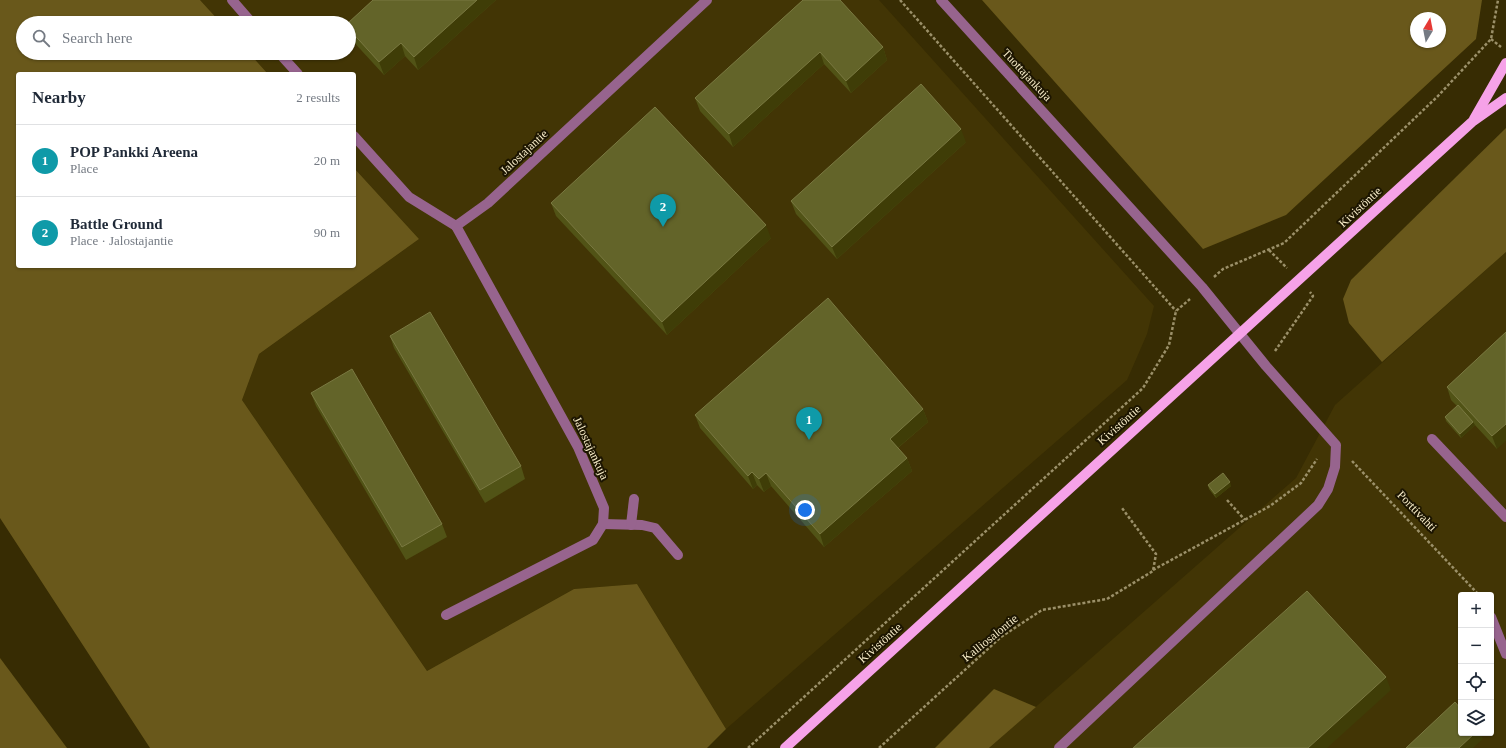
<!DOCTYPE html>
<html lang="en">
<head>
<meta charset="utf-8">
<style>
	:root { --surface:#fff; --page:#f2f2f3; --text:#1f2937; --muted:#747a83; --line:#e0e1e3; --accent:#db2777 }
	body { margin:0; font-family:Georgia,serif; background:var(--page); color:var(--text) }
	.controls { position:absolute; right:12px; bottom:12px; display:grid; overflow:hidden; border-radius:4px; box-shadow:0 1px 3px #0004 }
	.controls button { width:36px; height:36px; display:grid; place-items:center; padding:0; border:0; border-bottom:1px solid var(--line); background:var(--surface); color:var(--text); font:20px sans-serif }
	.compass { position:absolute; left:1410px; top:12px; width:36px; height:36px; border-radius:50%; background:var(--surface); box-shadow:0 1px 3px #0004; rotate:10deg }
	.you { position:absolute; left:805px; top:510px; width:14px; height:14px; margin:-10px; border:3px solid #fff; border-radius:50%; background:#1a73e8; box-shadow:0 0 0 6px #1a73e833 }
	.badge { display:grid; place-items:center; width:26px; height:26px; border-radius:50%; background:var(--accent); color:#fff; font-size:13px; font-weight:700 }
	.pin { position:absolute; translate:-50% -33px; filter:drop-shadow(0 1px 2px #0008) }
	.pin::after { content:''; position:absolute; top:21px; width:14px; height:12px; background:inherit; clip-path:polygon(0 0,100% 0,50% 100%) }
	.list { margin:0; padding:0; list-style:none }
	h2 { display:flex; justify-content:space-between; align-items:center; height:52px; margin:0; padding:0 16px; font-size:17px }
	h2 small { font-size:13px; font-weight:400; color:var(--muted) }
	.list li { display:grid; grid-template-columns:26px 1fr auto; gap:12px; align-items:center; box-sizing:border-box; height:72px; padding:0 16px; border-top:1px solid var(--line) }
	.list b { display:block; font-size:15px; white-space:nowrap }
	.list p { margin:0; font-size:13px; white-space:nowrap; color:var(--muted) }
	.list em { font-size:13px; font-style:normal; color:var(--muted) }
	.icon { flex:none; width:22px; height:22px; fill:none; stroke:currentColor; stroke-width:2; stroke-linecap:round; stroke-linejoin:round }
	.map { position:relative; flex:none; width:1506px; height:748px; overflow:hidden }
	.search { position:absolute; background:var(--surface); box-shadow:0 1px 3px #0004; left:16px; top:16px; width:340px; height:44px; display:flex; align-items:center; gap:10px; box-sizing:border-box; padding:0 14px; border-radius:22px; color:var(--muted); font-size:15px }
	.panel { position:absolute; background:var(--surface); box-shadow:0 1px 3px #0004; left:16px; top:72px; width:340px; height:196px; border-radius:4px }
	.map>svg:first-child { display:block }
	.built { fill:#423505; fill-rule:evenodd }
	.forest { fill:#69581b; fill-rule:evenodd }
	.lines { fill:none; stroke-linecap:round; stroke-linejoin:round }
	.path { stroke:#9b9069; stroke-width:2.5; stroke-dasharray:3 2; stroke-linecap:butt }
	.minor { stroke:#97648e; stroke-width:10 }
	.major { stroke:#f6a2e8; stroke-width:10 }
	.wall { fill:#515316 }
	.shaded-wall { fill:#3f3d07 }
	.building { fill:#636429; stroke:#7a7942 }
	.labels { text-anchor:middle; stroke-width:4; stroke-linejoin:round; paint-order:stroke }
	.street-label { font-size:12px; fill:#f7ecc8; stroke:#1c1501 }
</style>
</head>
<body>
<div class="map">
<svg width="1506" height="748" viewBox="0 0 1506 748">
	<rect width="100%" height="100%" fill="#372c03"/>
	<g class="built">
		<path d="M200,0H879L1154,306L1147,334L1127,380L726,729L637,584L574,589L427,671L242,400L259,354L419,239L354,168V74H268L249,53H349V23H221Z"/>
		<path d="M1506,252V748H989L1296,478L1335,405ZM1461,595H1491V733H1461Z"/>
	</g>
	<g class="forest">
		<path d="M0,0H200L221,23H23V53H249L268,74H18V266H354V168L419,239L259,354L242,400L427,671L574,589L637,584L726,729L707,748H150L0,518Z"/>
		<path d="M982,0H1482L1476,39L1286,215L1203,249ZM1416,18H1440V42H1416Z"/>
		<path d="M1506,128V252L1382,362L1349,323L1343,299L1351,280Z"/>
		<path d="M0,658L67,748H0Z"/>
		<path d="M994,689L1036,707L989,748H935Z"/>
	</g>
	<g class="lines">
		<g class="path">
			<path d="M900,0L1176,311"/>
			<path d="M1491,39L1501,47"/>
			<path d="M1269,250L1287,268"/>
			<path d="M1214,277L1223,269L1284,243L1438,96L1491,39L1498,0"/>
			<path d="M1275,351L1313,296L1310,292"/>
			<path d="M1352,461L1479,595"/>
			<path d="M1227,500L1245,520"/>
			<path d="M1153,570L1270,506L1301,483L1317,459"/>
			<path d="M748,748L1143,388L1169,345L1176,311L1190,299"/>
			<path d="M879,748L1001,637L1042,610L1107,599L1153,571L1156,554L1122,508"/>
		</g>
		<g class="minor">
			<path d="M232,0L252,23"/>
			<path d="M941,0L1202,287L1266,366L1336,445L1335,467L1328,489L1318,505L1059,748"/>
			<path d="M279,53L298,74"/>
			<path d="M354,136L409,197L456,226L488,203L707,0"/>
			<path d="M1432,439L1506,517"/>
			<path d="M603,524L642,525L655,528L678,555"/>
			<path d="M631,525L634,499"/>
			<path d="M446,615L593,540L603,524L604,508L578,447L456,226"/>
			<path d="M1491,617L1506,654"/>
		</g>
		<g class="major">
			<path d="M1474,119L1506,63"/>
			<path d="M785,748L1472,122L1506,98"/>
		</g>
	</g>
	<g class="wall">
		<path d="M373,0H496L418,70L405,56L384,75L350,38L349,35V23Z"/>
		<path d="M803,0L883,47L887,60L851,93L824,64L733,147L700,111L695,98Z"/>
		<path d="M966,142L837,259L796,214L791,201Z"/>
		<path d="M551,203L771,238L667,335L556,216Z"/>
		<path d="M1506,332L1497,449L1474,424L1475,425L1461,438L1446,421L1445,417L1457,406L1451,400L1447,387Z"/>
		<path d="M390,336L521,466L525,479L485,503L394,348Z"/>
		<path d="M311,393L442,524L447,537L406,560L316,406Z"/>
		<path d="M923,409L928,422L898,448L907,458L912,471L824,547L771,486L764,492L757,485L753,489L700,428L695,415Z"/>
		<path d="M1208,485L1231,486L1216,498L1209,489Z"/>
	</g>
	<g class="shaded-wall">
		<path d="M477,0H496L418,70L414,57Z"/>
		<path d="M401,43L405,56L384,75L379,62Z"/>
		<path d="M883,47L887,60L851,93L846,81Z"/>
		<path d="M820,52L824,64L733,147L729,134Z"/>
		<path d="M961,129L966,142L837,259L832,247Z"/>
		<path d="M766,225L771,238L667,335L662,322Z"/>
		<path d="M923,409L928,422L894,451L890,439Z"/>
		<path d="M1473,422L1475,425L1461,438L1460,434Z"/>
		<path d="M1506,424V441L1497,449L1492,436Z"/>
		<path d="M907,458L912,471L824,547L820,534Z"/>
		<path d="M752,472L757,485L753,489L748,476Z"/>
		<path d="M766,473L771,486L764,492L759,479Z"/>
		<path d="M1230,482L1231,486L1216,498L1215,494Z"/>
		<path d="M1386,677L1391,690L1327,748H1308Z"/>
		<path d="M1475,733H1481L1483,739L1473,748H1459Z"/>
	</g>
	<g class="building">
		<path d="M373,0H477L414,57L401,43L379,62L349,29V23H348Z"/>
		<path d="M803,0H840L883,47L846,81L820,52L729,134L695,98Z"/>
		<path d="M921,84L961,129L832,247L791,201Z"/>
		<path d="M655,107L766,225L662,322L551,203Z"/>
		<path d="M828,298L923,409L890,439L907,458L820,534L766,473L759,479L752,472L748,476L695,415Z"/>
		<path d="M430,312L521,466L480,490L390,336Z"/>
		<path d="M1506,332V424L1492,436L1447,387Z"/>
		<path d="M352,369L442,524L402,547L311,393Z"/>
		<path d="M1458,405L1473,422L1460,434L1445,417Z"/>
		<path d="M1223,473L1230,482L1215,494L1208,485Z"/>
		<path d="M1307,591L1386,677L1308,748H1133Z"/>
		<path d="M1455,702L1461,709V733H1475L1459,748H1406Z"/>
	</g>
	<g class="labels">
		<g class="street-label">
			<text transform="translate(1027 75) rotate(47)" y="4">Tuottajankuja</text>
			<text transform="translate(524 152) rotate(-43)" y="4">Jalostajantie</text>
			<text transform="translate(1360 207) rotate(-43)" y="4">Kivistöntie</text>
			<text transform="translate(1119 425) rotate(-42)" y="4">Kivistöntie</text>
			<text transform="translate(591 448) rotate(65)" y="4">Jalostajankuja</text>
			<text transform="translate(1417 511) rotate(46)" y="4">Porttivahti</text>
			<text transform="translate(990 638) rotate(-39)" y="4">Kalliosalontie</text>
			<text transform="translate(880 643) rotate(-42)" y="4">Kivistöntie</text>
		</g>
	</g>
</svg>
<div class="controls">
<button>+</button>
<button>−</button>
<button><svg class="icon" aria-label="locate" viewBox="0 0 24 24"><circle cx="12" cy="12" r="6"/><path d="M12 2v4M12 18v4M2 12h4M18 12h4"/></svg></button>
<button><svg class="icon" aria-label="layers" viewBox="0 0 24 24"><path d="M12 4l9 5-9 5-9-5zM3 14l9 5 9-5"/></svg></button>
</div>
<svg class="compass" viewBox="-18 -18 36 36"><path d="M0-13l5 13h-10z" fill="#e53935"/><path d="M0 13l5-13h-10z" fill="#747a83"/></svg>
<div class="you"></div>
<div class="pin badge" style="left:809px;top:440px;background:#0f9aa8">1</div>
<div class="pin badge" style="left:663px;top:227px;background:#0f9aa8">2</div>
<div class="search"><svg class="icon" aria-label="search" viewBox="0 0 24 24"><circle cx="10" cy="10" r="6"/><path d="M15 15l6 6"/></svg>Search here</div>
<section class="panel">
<h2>Nearby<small>2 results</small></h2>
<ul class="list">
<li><span class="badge" style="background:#0f9aa8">1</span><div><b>POP Pankki Areena</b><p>Place</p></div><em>20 m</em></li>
<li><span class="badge" style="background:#0f9aa8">2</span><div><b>Battle Ground</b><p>Place · Jalostajantie</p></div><em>90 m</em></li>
</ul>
</section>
</div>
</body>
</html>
